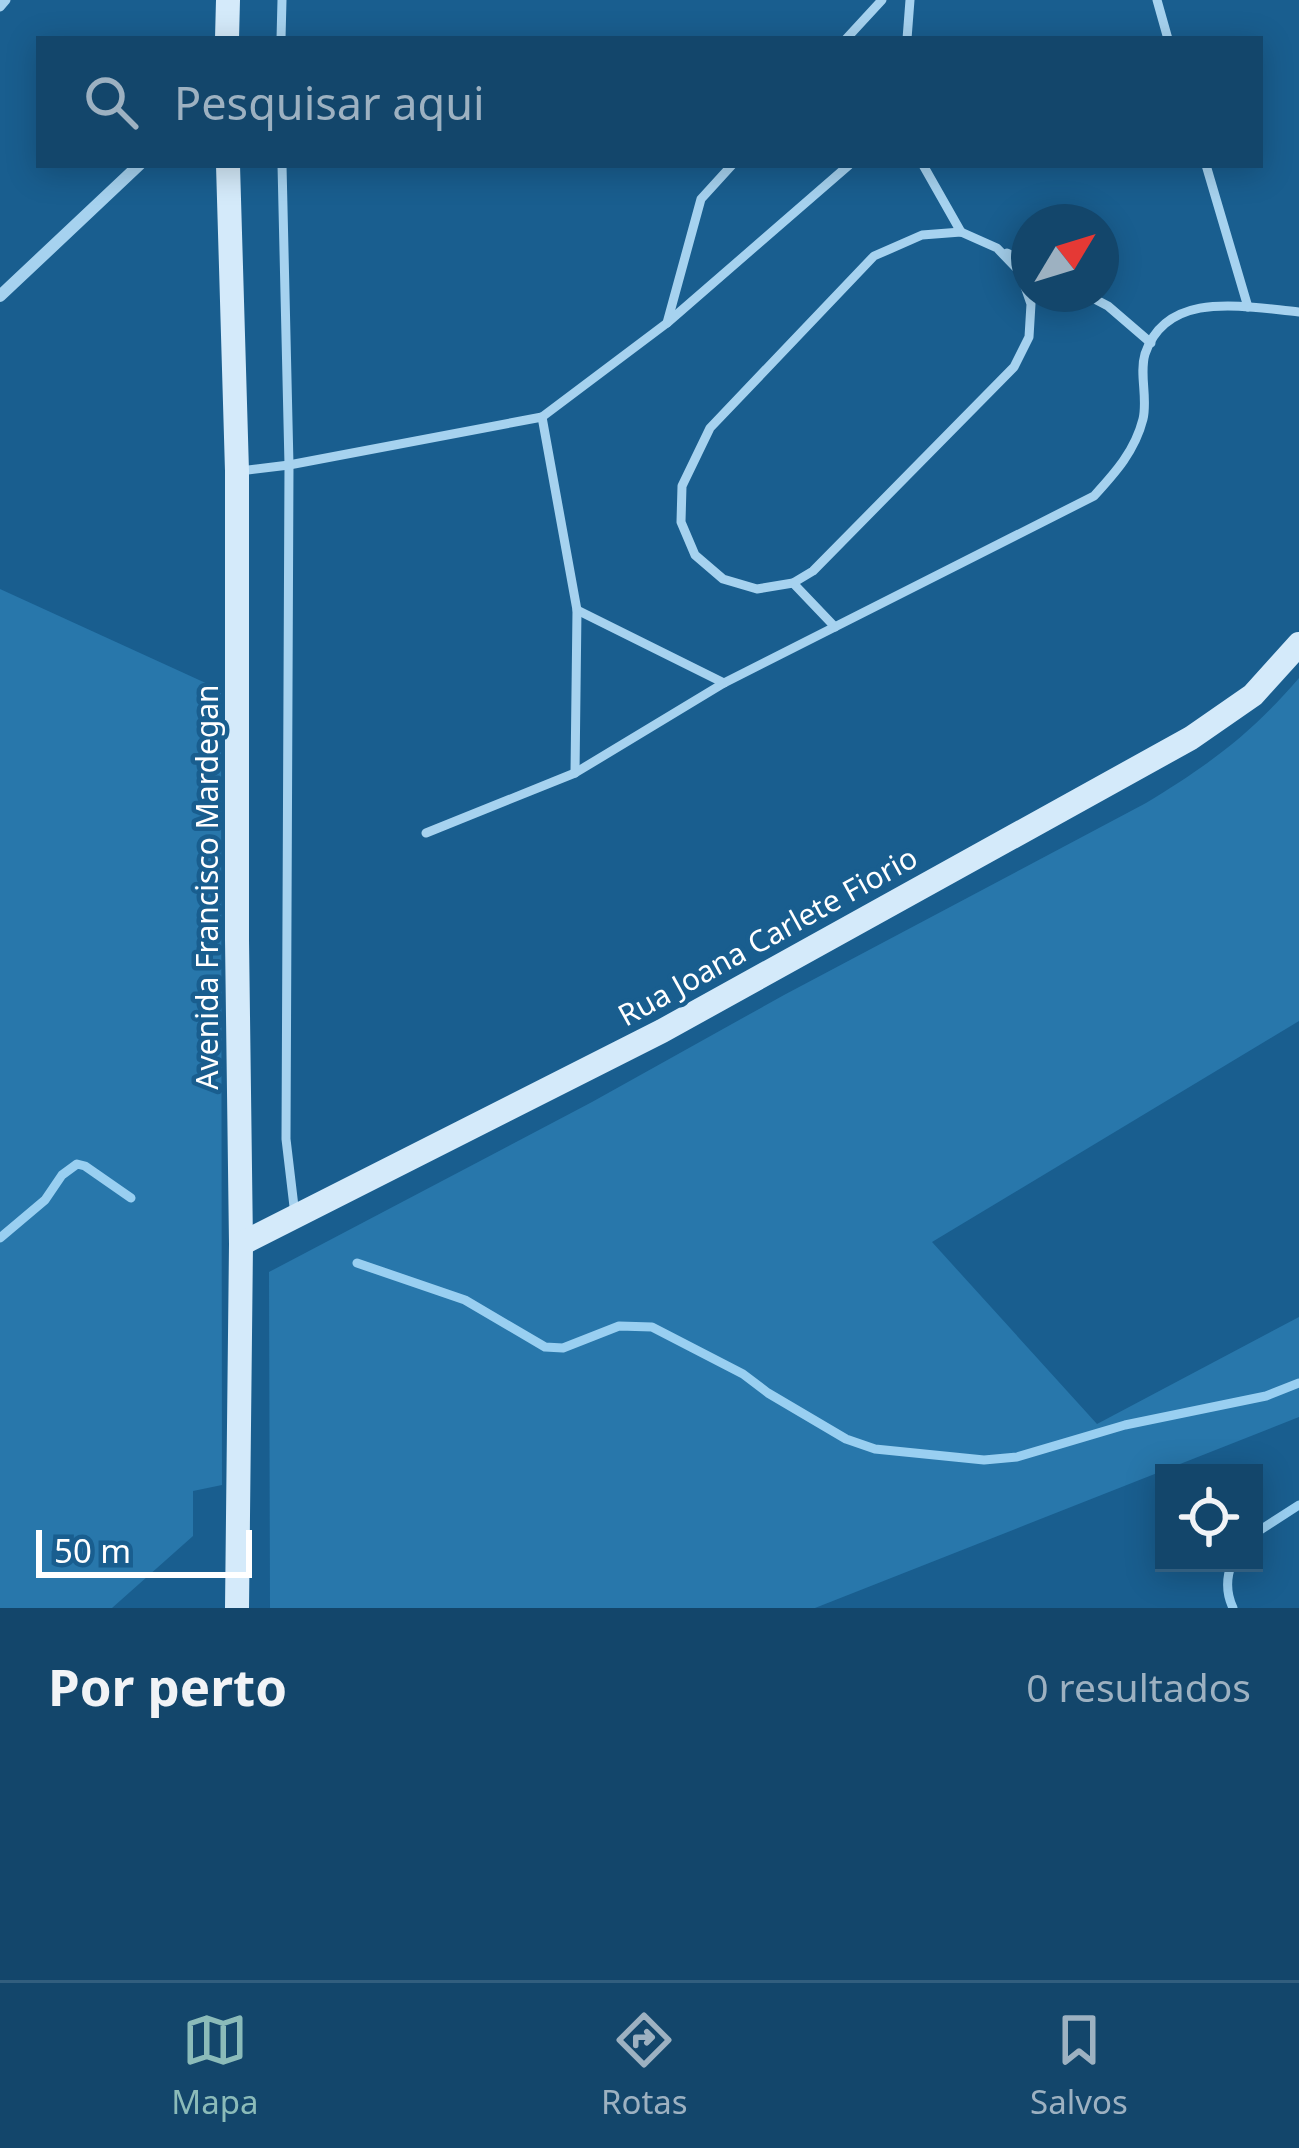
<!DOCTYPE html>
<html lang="pt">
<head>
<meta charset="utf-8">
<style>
	:root { --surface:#13466b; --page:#1c4d71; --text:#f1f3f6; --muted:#9db1c1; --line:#325e7e; --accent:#8bbbb9 }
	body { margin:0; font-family:"Noto Sans",sans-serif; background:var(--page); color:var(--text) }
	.controls { position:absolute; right:36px; bottom:36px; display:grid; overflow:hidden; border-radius:0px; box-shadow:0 6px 30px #0003 }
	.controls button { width:108px; height:108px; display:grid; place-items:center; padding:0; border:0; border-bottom:3px solid var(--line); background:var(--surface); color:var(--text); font:60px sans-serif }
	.compass { position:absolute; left:1011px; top:204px; width:108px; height:108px; border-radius:50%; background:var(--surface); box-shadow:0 6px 30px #0003; rotate:52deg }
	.scale { position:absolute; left:36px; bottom:30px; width:216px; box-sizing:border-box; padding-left:12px; border:6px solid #fff; border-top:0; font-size:33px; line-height:42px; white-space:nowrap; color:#fff; -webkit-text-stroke:9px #195e8f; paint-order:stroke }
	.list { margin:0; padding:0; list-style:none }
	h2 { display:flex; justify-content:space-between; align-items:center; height:156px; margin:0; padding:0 48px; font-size:51px }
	h2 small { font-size:39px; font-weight:400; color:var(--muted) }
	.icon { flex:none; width:66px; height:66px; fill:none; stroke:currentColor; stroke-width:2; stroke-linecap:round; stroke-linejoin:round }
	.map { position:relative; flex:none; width:1299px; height:1608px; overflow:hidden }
	.search { position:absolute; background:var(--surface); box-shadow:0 6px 30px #0003; left:36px; right:36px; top:36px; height:132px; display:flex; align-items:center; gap:30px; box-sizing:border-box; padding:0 42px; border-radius:0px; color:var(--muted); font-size:45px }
	.sheet { height:372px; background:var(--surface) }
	nav { display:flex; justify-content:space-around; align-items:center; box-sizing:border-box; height:168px; border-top:3px solid var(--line); background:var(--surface); font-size:33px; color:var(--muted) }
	nav a { display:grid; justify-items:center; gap:6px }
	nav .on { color:var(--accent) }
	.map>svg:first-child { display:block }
	.green { fill:#2877ab }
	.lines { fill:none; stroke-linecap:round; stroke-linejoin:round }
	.stream { stroke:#99cff1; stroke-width:9 }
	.lane { stroke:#a6d2ef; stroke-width:9 }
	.street { stroke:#a6d2ef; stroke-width:12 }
	.secondary { stroke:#d4eafa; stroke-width:24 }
	.labels { text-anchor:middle; stroke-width:9; stroke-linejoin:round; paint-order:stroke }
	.street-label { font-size:30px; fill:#fff; stroke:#195e8f }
</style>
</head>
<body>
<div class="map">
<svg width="1299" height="1608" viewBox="0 0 1299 1608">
	<rect width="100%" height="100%" fill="#195e8f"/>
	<g class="green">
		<path d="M0,589L221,690L222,1485L193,1491V1536L112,1608H0Z"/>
		<path d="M1299,678V1021L932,1242L1097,1424L1299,1317V1417L815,1608H270L269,1272L592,1102L784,995L1146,803C1210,764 1250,735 1299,678Z"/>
	</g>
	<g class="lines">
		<g class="stream">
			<path d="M0,1238L45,1200L62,1175L77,1164L85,1166L131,1198"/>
			<path d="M357,1263L465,1300L545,1347L563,1348L619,1326L652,1327L743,1374L768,1393L846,1439L875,1449L984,1460L1017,1457L1125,1425L1266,1396L1299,1383"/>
			<path d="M1254,1534L1299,1505"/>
			<path d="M1232,1563C1226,1578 1226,1593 1233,1608"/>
		</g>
		<g class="lane">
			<path d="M1157,0L1168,39"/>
			<path d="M0,7L6,0"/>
			<path d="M281,39L282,0"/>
			<path d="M846,39L882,0"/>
			<path d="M907,39L910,0"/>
			<path d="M282,165L289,465L286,1139L295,1215"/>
			<path d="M923,165L961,232"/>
			<path d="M1206,165L1248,307"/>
			<path d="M961,232L997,248L1020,272L1031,304L1029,337L1014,367L813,571L793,583L757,589L723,579L695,555L681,522L682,486L710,428L874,256L922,235Z"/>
			<path d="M1007,253L1029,264"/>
			<path d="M1085,294L1108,306L1151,343"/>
			<path d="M667,323L701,199L732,165"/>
			<path d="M240,471L289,465L542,417"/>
			<path d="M793,583L835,627"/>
			<path d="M577,610L724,683"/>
			<path d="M575,773L577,610L542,417L667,323L849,165"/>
			<path d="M426,833L575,773L724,683L1094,496C1115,473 1135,451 1143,419C1148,398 1139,374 1145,354C1167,289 1245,307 1299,312"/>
		</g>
		<path class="street" d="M0,296L139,165"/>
		<g class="secondary">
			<path d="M227,39L228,0"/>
			<path d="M228,165L237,471V940L241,1244L237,1608"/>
			<path d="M241,1244L662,1031L1191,738L1253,695L1299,644"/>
		</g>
	</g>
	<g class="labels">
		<g class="street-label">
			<text transform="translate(208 887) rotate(-90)" y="10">Avenida Francisco Mardegan</text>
			<text transform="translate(768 937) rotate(-29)" y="10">Rua Joana Carlete Fiorio</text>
		</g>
	</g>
</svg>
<div class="controls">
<button><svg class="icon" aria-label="locate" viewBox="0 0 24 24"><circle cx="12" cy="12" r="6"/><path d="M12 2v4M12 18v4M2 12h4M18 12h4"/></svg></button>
</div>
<svg class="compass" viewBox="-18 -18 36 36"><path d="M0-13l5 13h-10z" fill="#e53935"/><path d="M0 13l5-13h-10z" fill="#9db1c1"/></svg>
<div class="scale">50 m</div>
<div class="search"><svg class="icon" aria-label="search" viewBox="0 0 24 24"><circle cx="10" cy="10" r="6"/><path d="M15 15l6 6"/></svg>Pesquisar aqui</div>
</div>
<section class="sheet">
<h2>Por perto<small>0 resultados</small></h2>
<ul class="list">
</ul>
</section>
<nav>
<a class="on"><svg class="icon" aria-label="map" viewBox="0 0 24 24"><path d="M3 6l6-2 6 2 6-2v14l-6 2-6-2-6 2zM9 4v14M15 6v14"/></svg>Mapa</a>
<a><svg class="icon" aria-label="directions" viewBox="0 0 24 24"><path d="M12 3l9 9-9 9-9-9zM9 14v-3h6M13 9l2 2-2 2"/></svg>Rotas</a>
<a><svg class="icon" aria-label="saved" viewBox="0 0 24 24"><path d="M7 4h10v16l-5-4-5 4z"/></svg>Salvos</a>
</nav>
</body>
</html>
